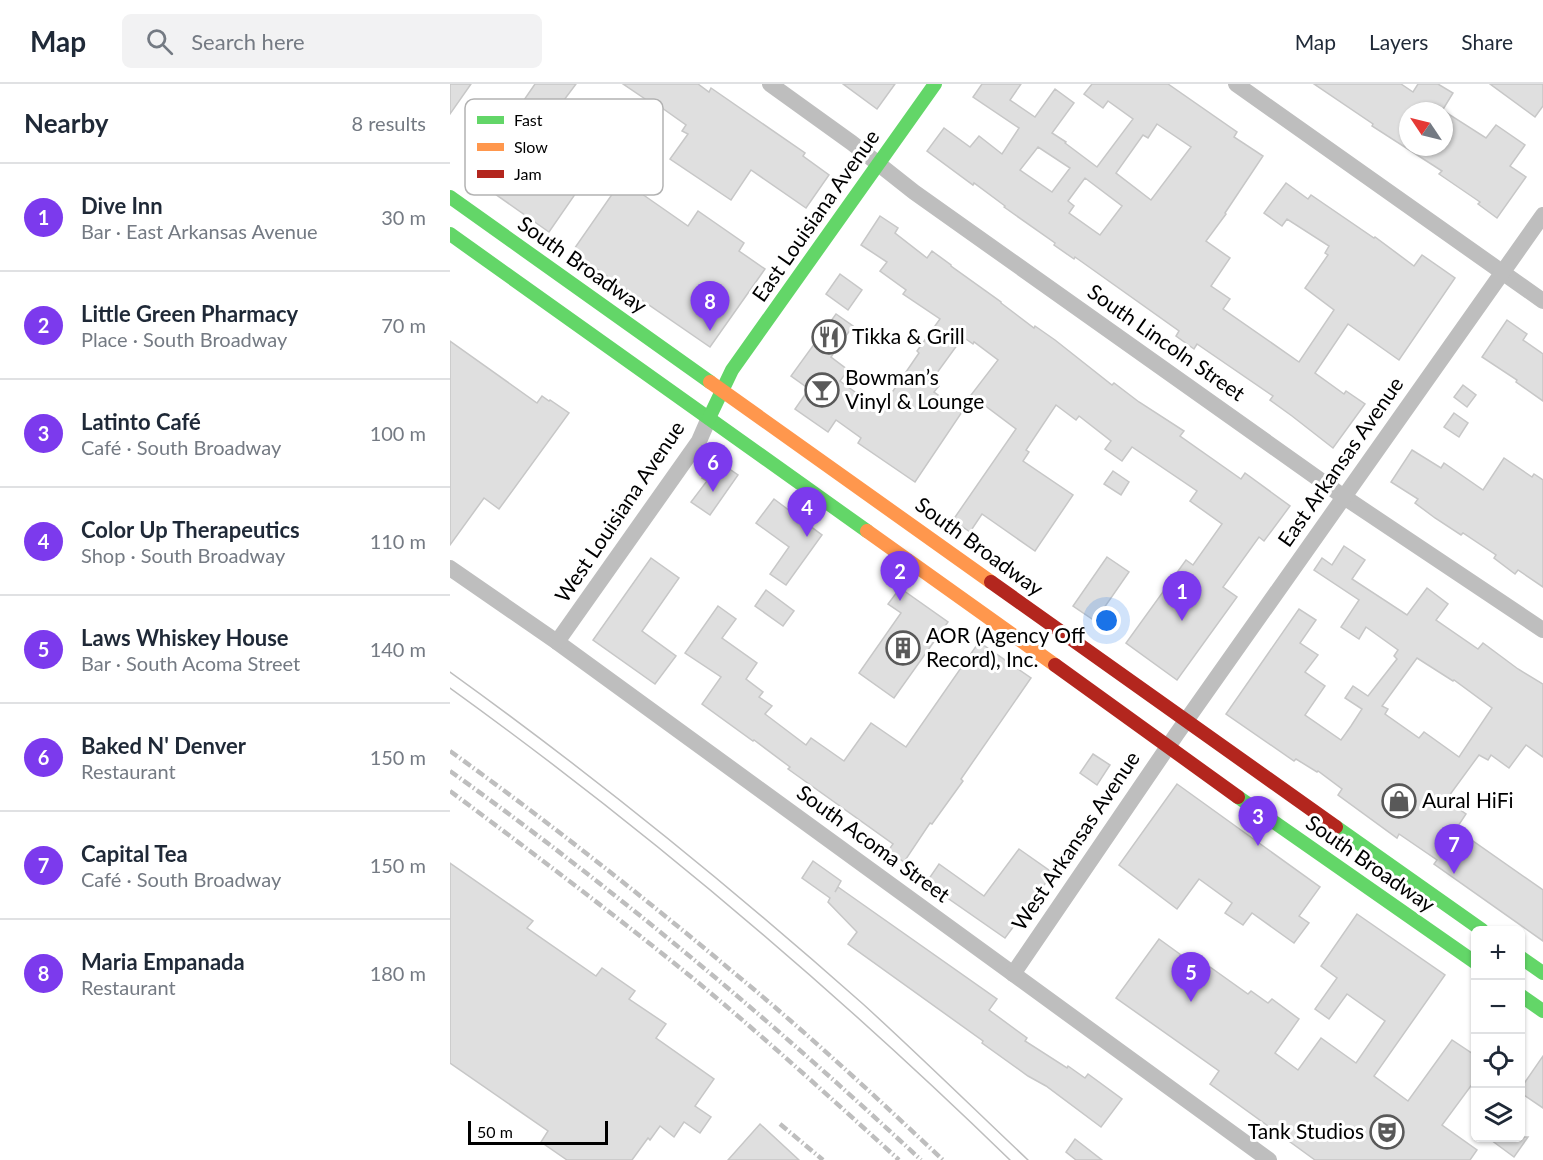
<!DOCTYPE html>
<html lang="en">
<head>
<meta charset="utf-8">
<style>
	:root { --surface:#fff; --page:#f2f2f3; --text:#1f2937; --muted:#747a83; --line:#e0e1e3; --accent:#7c3aed }
	body { margin:0; font-family:Lato,sans-serif; background:var(--page); color:var(--text) }
	.controls { position:absolute; right:18px; bottom:18px; display:grid; overflow:hidden; border-radius:9px; box-shadow:0 2px 4px #0004 }
	.controls button { width:54px; height:54px; display:grid; place-items:center; padding:0; border:0; border-bottom:2px solid var(--line); background:var(--surface); color:var(--text); font:30px sans-serif }
	.compass { position:absolute; left:949px; top:18px; width:54px; height:54px; border-radius:50%; background:var(--surface); box-shadow:0 2px 4px #0004; rotate:305deg }
	.scale { position:absolute; left:18px; bottom:15px; width:140px; box-sizing:border-box; padding-left:6px; border:3px solid #000; border-top:0; font-size:16px; line-height:21px; white-space:nowrap; color:#000; -webkit-text-stroke:4px #fff; paint-order:stroke }
	.you { position:absolute; left:657px; top:537px; width:21px; height:21px; margin:-15px; border:4px solid #fff; border-radius:50%; background:#1a73e8; box-shadow:0 0 0 9px #1a73e833 }
	.badge { display:grid; place-items:center; width:39px; height:39px; border-radius:50%; background:var(--accent); color:#fff; font-size:20px; font-weight:700 }
	.pin { position:absolute; translate:-50% -50px; filter:drop-shadow(0 2px 3px #0008) }
	.pin::after { content:''; position:absolute; top:32px; width:21px; height:18px; background:inherit; clip-path:polygon(0 0,100% 0,50% 100%) }
	.list { margin:0; padding:0; list-style:none }
	h2 { display:flex; justify-content:space-between; align-items:center; height:78px; margin:0; padding:0 24px; font-size:26px }
	h2 small { font-size:20px; font-weight:400; color:var(--muted) }
	.list li { display:grid; grid-template-columns:39px 1fr auto; gap:18px; align-items:center; box-sizing:border-box; height:108px; padding:0 24px; border-top:2px solid var(--line) }
	.list b { display:block; font-size:22px; white-space:nowrap }
	.list p { margin:0; font-size:20px; white-space:nowrap; color:var(--muted) }
	.list em { font-size:20px; font-style:normal; color:var(--muted) }
	.icon { flex:none; width:33px; height:33px; fill:none; stroke:currentColor; stroke-width:2; stroke-linecap:round; stroke-linejoin:round }
	.map { position:relative; flex:none; width:1093px; height:1076px; overflow:hidden }
	header { display:flex; align-items:center; gap:36px; box-sizing:border-box; height:84px; padding:0 30px; background:var(--surface); border-bottom:2px solid var(--line) }
	header strong { font-size:28px }
	nav { display:flex; gap:33px; margin-inline-start:auto; font-size:21px }
	.search { width:420px; height:54px; background:var(--page); display:flex; align-items:center; gap:15px; box-sizing:border-box; padding:0 21px; border-radius:9px; color:var(--muted); font-size:22px }
	main { display:flex }
	aside { flex:1; background:var(--surface) }
	.map>svg:first-child { display:block }
	.building { fill:#dfdfdf; stroke:#c7c7c7; stroke-width:1.5; fill-rule:evenodd }
	.lines { fill:none; stroke-linecap:round; stroke-linejoin:round }
	.street { stroke:#bebebe; stroke-width:16 }
	.fast { stroke:#63d668; stroke-width:14 }
	.slow { stroke:#ff974d; stroke-width:14 }
	.jam { stroke:#b3261e; stroke-width:14 }
	.tram { stroke:#bebebe; stroke-width:1.5 }
	.rail { stroke:#bebebe; stroke-width:4.5; stroke-dasharray:9 3 1.5 3; stroke-linecap:butt }
	.labels { text-anchor:middle; stroke-width:6; stroke-linejoin:round; paint-order:stroke }
	.street-label { font-size:21px; fill:#000; stroke:#fff }
	.poi-label { font-size:21px; fill:#000; stroke:#fff; text-anchor:start }
	.key { fill:#fff; stroke:#b2b2b2; stroke-width:1.5 }
	.key-label { font-size:16px; fill:#000 }
</style>
</head>
<body>
<header>
<strong>Map</strong>
<div class="search"><svg class="icon" aria-label="search" viewBox="0 0 24 24"><circle cx="10" cy="10" r="6"/><path d="M15 15l6 6"/></svg>Search here</div>
<nav><a>Map</a><a>Layers</a><a>Share</a></nav>
</header>
<main>
<aside>
<h2>Nearby<small>8 results</small></h2>
<ul class="list">
<li><span class="badge">1</span><div><b>Dive Inn</b><p>Bar · East Arkansas Avenue</p></div><em>30 m</em></li>
<li><span class="badge">2</span><div><b>Little Green Pharmacy</b><p>Place · South Broadway</p></div><em>70 m</em></li>
<li><span class="badge">3</span><div><b>Latinto Café</b><p>Café · South Broadway</p></div><em>100 m</em></li>
<li><span class="badge">4</span><div><b>Color Up Therapeutics</b><p>Shop · South Broadway</p></div><em>110 m</em></li>
<li><span class="badge">5</span><div><b>Laws Whiskey House</b><p>Bar · South Acoma Street</p></div><em>140 m</em></li>
<li><span class="badge">6</span><div><b>Baked N' Denver</b><p>Restaurant</p></div><em>150 m</em></li>
<li><span class="badge">7</span><div><b>Capital Tea</b><p>Café · South Broadway</p></div><em>150 m</em></li>
<li><span class="badge">8</span><div><b>Maria Empanada</b><p>Restaurant</p></div><em>180 m</em></li>
</ul>
</aside>
<div class="map">
<svg width="1093" height="1076" viewBox="0 0 1093 1076">
	<rect width="100%" height="100%" fill="#fff"/>
	<g class="building">
		<path d="M0,0H21L0,30Z"/>
		<path d="M85,0H126L105,28L157,64L99,148L21,93Z"/>
		<path d="M173,0H248L259,8L261,4L355,69L353,72L379,91L356,124L301,86L281,116L220,75L238,50L232,47L236,41L205,19L204,21Z"/>
		<path d="M393,0H445L427,25Z"/>
		<path d="M532,0H571L560,16L585,33L605,5L624,19L602,49L616,58L615,59L647,83L683,35L658,17L653,24L634,10L642,0H718L787,48L784,53L813,72L775,129L776,130L756,157L780,174L761,202L780,215L773,225L849,278L884,226L855,204L878,171L875,169L879,162L837,135L832,142L814,129L836,99L858,115L861,111L924,154L925,153L964,182L972,171L1005,194L949,276L898,240L865,289L894,310L896,307L915,320L883,364L842,332L820,316L823,312L747,260L744,265L726,252L729,247L625,173L624,175L604,161L605,159L554,123L555,122L524,99L523,101L477,67L494,44L520,63L529,52L552,70L569,44L523,13ZM707,40L741,63L701,116L666,89L693,51L698,54ZM588,63L620,84L602,108L570,86ZM635,94L672,122L650,151L619,129L624,122L618,117Z"/>
		<path d="M864,0H951L963,8L968,0H988L1003,9L992,27H958V63H994V27L1036,54L1046,41L1075,61L1060,82L1076,93L1047,134L1028,120L1030,118L989,90L992,87L922,42L923,40Z"/>
		<path d="M1040,0H1093V22L1085,33Z"/>
		<path d="M172,96L238,142L248,127L294,159L289,167L315,185L260,263L122,168Z"/>
		<path d="M430,132L448,144L445,149L477,174L482,167L501,181V182L551,218V219L584,244L585,242L605,256L662,301L664,299L689,318L734,347L730,352L791,395L795,389L840,422L814,457L809,453L773,503L787,513L727,596L676,559L736,476L743,481L772,440L740,417L747,407L682,363L672,377L655,365L661,357L629,332L626,336L606,321L576,366L579,368L573,377L623,411L585,467L532,430L520,448L503,436L566,345L521,311L548,276L524,258L523,260L513,253L481,297L489,302L484,308L512,328L465,398L408,359L411,354L386,336L378,348L345,325L359,305L341,292L386,230L403,242L381,273L398,286L390,297L430,326L469,269L467,267L490,235L453,210L456,206L430,187L437,178L411,161Z"/>
		<path d="M390,190L412,206L398,226L376,210Z"/>
		<path d="M1057,236L1077,250L1073,256L1093,270V317L1066,298L1067,296L1032,273Z"/>
		<path d="M0,257L87,319L92,312L99,317L100,316L119,329L49,425L34,414L0,461Z"/>
		<path d="M1013,301L1026,311L1017,323L1004,313Z"/>
		<path d="M1004,329L1018,339L1009,353L994,343Z"/>
		<path d="M962,366L991,384L994,379L1033,406L1054,374L1082,393L1084,390L1093,396V503L1068,486L1065,490L1044,474L1046,471L1013,449L1011,451L985,434L965,419L968,415L941,398Z"/>
		<path d="M265,375L288,391L260,431L241,418L257,397L252,394Z"/>
		<path d="M663,387L679,398L671,411L654,400Z"/>
		<path d="M324,415L372,451L336,501L320,490L339,463L306,439Z"/>
		<path d="M894,462L915,476L902,495L957,531L977,504L998,520L986,536L1028,565L1033,559L1068,585L1093,600V673L1076,661L1059,684L1041,671L1038,676L1029,671L996,716L1016,730L1006,745L1093,806V857L984,780L987,776L949,750L947,754L888,711L892,705L868,687L867,688L846,675L844,677L776,630L849,525L866,536L850,559L868,571L855,588L875,602L855,631L891,656L901,642L912,625L895,614L903,602L918,612L947,575L944,572L948,566L916,543L909,555L891,543L909,516L864,486L872,474L882,481ZM967,574L1003,597L1004,596L1042,624L1009,673L974,648L969,654L935,630L938,625L932,622Z"/>
		<path d="M657,473L679,488L645,537L623,522Z"/>
		<path d="M201,474L229,494L192,547L226,572L205,600L143,556Z"/>
		<path d="M450,504L498,538L444,614L409,589L451,529L438,520Z"/>
		<path d="M316,506L344,527L333,542L305,522Z"/>
		<path d="M268,522L286,535L272,554L307,579L296,595L313,608L309,613L322,622L315,630L356,661L361,654L394,677L421,639L456,663L529,558L581,594L511,695L513,697L482,740L480,739L454,778L438,767L443,760L338,685L340,683L304,656L303,657L252,620L271,593L235,569Z"/>
		<path d="M643,670L660,681L647,701L630,689Z"/>
		<path d="M727,700L870,803L849,832L859,839L844,859L802,829L793,841L775,829L782,819L749,795L727,825L669,781Z"/>
		<path d="M569,765L603,789L555,854L476,799L489,780L534,812Z"/>
		<path d="M363,777L391,797L385,808L388,803L547,915L539,926L577,954L575,957L617,984L618,982L635,994L638,990L672,1015L651,1043L596,1002L578,992L532,959L533,957L398,860L407,848L378,818L380,814L352,794Z"/>
		<path d="M0,779L83,837L77,844L146,892L152,884L185,907L179,915L216,940L206,954L264,995L245,1022L261,1033L250,1049L234,1038L224,1053L210,1042L200,1056L198,1054L182,1076H117L91,1058L98,1047L0,979Z"/>
		<path d="M907,830L995,891L924,992L958,1017L1002,956L1026,972V995L992,1041L1027,1066L1020,1076H865L760,1000L769,987L666,914L709,855L756,889L760,883L798,910L801,907L818,919L822,915L849,935L825,969L848,986L871,954L906,979L935,937L897,910L879,935L865,925L887,894L871,882Z"/>
		<path d="M1093,972V1024L1071,1009V1004Z"/>
		<path d="M310,1040L349,1076H278Z"/>
		<path d="M1037,1053H1078L1064,1073Z"/>
		<path d="M625,1055L652,1076H626L616,1068Z"/>
	</g>
	<g class="lines">
		<g class="street">
			<path d="M320,0L402,59L464,108L894,413L1093,546"/>
			<path d="M786,0L1093,217"/>
			<path d="M0,484L107,558L819,1076"/>
			<path d="M107,558L249,357L259,334"/>
			<path d="M563,890L726,651L1093,131"/>
		</g>
		<g class="fast">
			<path d="M0,113L260,298"/>
			<path d="M0,150L417,447"/>
			<path d="M259,334L282,286L485,0"/>
			<path d="M788,713L1026,879"/>
			<path d="M886,743L1032,846"/>
			<path d="M1070,873L1093,889"/>
			<path d="M1070,911L1093,927"/>
		</g>
		<g class="slow">
			<path d="M260,298L541,498"/>
			<path d="M417,447L605,581"/>
		</g>
		<g class="jam">
			<path d="M541,498L886,743"/>
			<path d="M605,581L788,713"/>
		</g>
		<g class="tram">
			<path d="M0,588C143,691 281,803 413,920C469,971 523,1024 578,1076"/>
			<path d="M0,604C198,747 385,906 560,1076"/>
		</g>
		<g class="rail">
			<path d="M0,667C97,737 191,811 283,888C356,948 425,1012 493,1076"/>
			<path d="M0,687C166,806 322,937 471,1076"/>
			<path d="M0,707C83,769 165,831 245,896C315,954 382,1015 449,1076"/>
			<path d="M330,1040L373,1076"/>
		</g>
	</g>
	<defs>
		<symbol id="restaurant-ring" viewBox="-11 -11 22 22"><circle r="9.5" fill="#fff" stroke="#595959" stroke-width="1.5"/><path d="M-5-6h1v4h1v-4h1v4h1v-4h1v5L-1.5 .5V6h-2V.5L-5-1ZM5-6V6H3V1.5H1.5Q1.5-4 5-6Z" fill="#595959"/></symbol>
		<symbol id="bar-ring" viewBox="-11 -11 22 22"><circle r="9.5" fill="#fff" stroke="#595959" stroke-width="1.5"/><path d="M-6-5H6L.8 .8V4.5H3.5V6h-7V4.5H-.8V.8Z" fill="#595959"/></symbol>
		<symbol id="building-ring" viewBox="-11 -11 22 22"><circle r="9.5" fill="#fff" stroke="#595959" stroke-width="1.5"/><path d="M-4-6H4V6H1V3H-1V6H-4ZM-2.5-4.3h1.7v1.8h-1.7ZM.8-4.3h1.7v1.8H.8ZM-2.5-1h1.7V.8h-1.7ZM.8-1h1.7V.8H.8Z" fill="#595959"/></symbol>
		<symbol id="shop-ring" viewBox="-11 -11 22 22"><circle r="9.5" fill="#fff" stroke="#595959" stroke-width="1.5"/><path d="M-5-2.5h2.3a2.7 3.5 0 0 1 5.4 0H5L5.5 6h-11ZM-1.5-2.5h3a1.5 2.3 0 0 0-3 0Z" fill="#595959"/></symbol>
		<symbol id="theatre-ring" viewBox="-11 -11 22 22"><circle r="9.5" fill="#fff" stroke="#595959" stroke-width="1.5"/><path d="M-5-5.5Q0-4 5-5.5V0Q5 5 0 6Q-5 5-5 0ZM-3.3-2.5H-1v1.5H-3.3ZM1-2.5H3.3v1.5H1ZM-2.8 1Q0 5.5 2.8 1Z" fill="#595959"/></symbol>
	</defs>
	<g fill-rule="evenodd">
		<use href="#restaurant-ring" x="360" y="234" width="38" height="38"/>
		<use href="#bar-ring" x="353" y="287" width="38" height="38"/>
		<use href="#building-ring" x="434" y="545" width="38" height="38"/>
		<use href="#shop-ring" x="930" y="698" width="38" height="38"/>
		<use href="#theatre-ring" x="918" y="1029" width="38" height="38"/>
	</g>
	<g class="labels">
		<g class="street-label">
			<text transform="translate(366 132) rotate(-55)" y="7">East Louisiana Avenue</text>
			<text transform="translate(132 181) rotate(35)" y="7">South Broadway</text>
			<text transform="translate(716 259) rotate(35)" y="7">South Lincoln Street</text>
			<text transform="translate(891 378) rotate(-55)" y="7">East Arkansas Avenue</text>
			<text transform="translate(170 428) rotate(-56)" y="7">West Louisiana Avenue</text>
			<text transform="translate(529 463) rotate(36)" y="7">South Broadway</text>
			<text transform="translate(626 757) rotate(-56)" y="7">West Arkansas Avenue</text>
			<text transform="translate(423 760) rotate(36)" y="7">South Acoma Street</text>
			<text transform="translate(920 780) rotate(35)" y="7">South Broadway</text>
		</g>
		<g class="poi-label">
			<text x="402" y="260">Tikka &amp; Grill</text>
			<text x="395" y="301">Bowman’s<tspan x="395" dy="24">Vinyl &amp; Lounge</tspan></text>
			<text x="476" y="559">AOR (Agency Off<tspan x="476" dy="24">Record), Inc.</tspan></text>
			<text x="972" y="724">Aural HiFi</text>
			<text x="914" y="1055" text-anchor="end">Tank Studios</text>
		</g>
	</g>
	<rect x="15" y="15" width="198" height="96" rx="9" class="key"/>
	<rect x="27" y="32" width="27" height="8" fill="#63d668"/>
	<rect x="27" y="59" width="27" height="8" fill="#ff974d"/>
	<rect x="27" y="86" width="27" height="8" fill="#b3261e"/>
	<g class="key-label">
		<text x="64" y="42">Fast</text>
		<text x="64" y="69">Slow</text>
		<text x="64" y="96">Jam</text>
	</g>
</svg>
<div class="controls">
<button>+</button>
<button>−</button>
<button><svg class="icon" aria-label="locate" viewBox="0 0 24 24"><circle cx="12" cy="12" r="6"/><path d="M12 2v4M12 18v4M2 12h4M18 12h4"/></svg></button>
<button><svg class="icon" aria-label="layers" viewBox="0 0 24 24"><path d="M12 4l9 5-9 5-9-5zM3 14l9 5 9-5"/></svg></button>
</div>
<svg class="compass" viewBox="-18 -18 36 36"><path d="M0-13l5 13h-10z" fill="#e53935"/><path d="M0 13l5-13h-10z" fill="#747a83"/></svg>
<div class="scale">50 m</div>
<div class="you"></div>
<div class="pin badge" style="left:732px;top:537px">1</div>
<div class="pin badge" style="left:450px;top:517px">2</div>
<div class="pin badge" style="left:808px;top:762px">3</div>
<div class="pin badge" style="left:357px;top:453px">4</div>
<div class="pin badge" style="left:741px;top:918px">5</div>
<div class="pin badge" style="left:263px;top:408px">6</div>
<div class="pin badge" style="left:1004px;top:790px">7</div>
<div class="pin badge" style="left:260px;top:247px">8</div>
</div>
</main>
</body>
</html>
